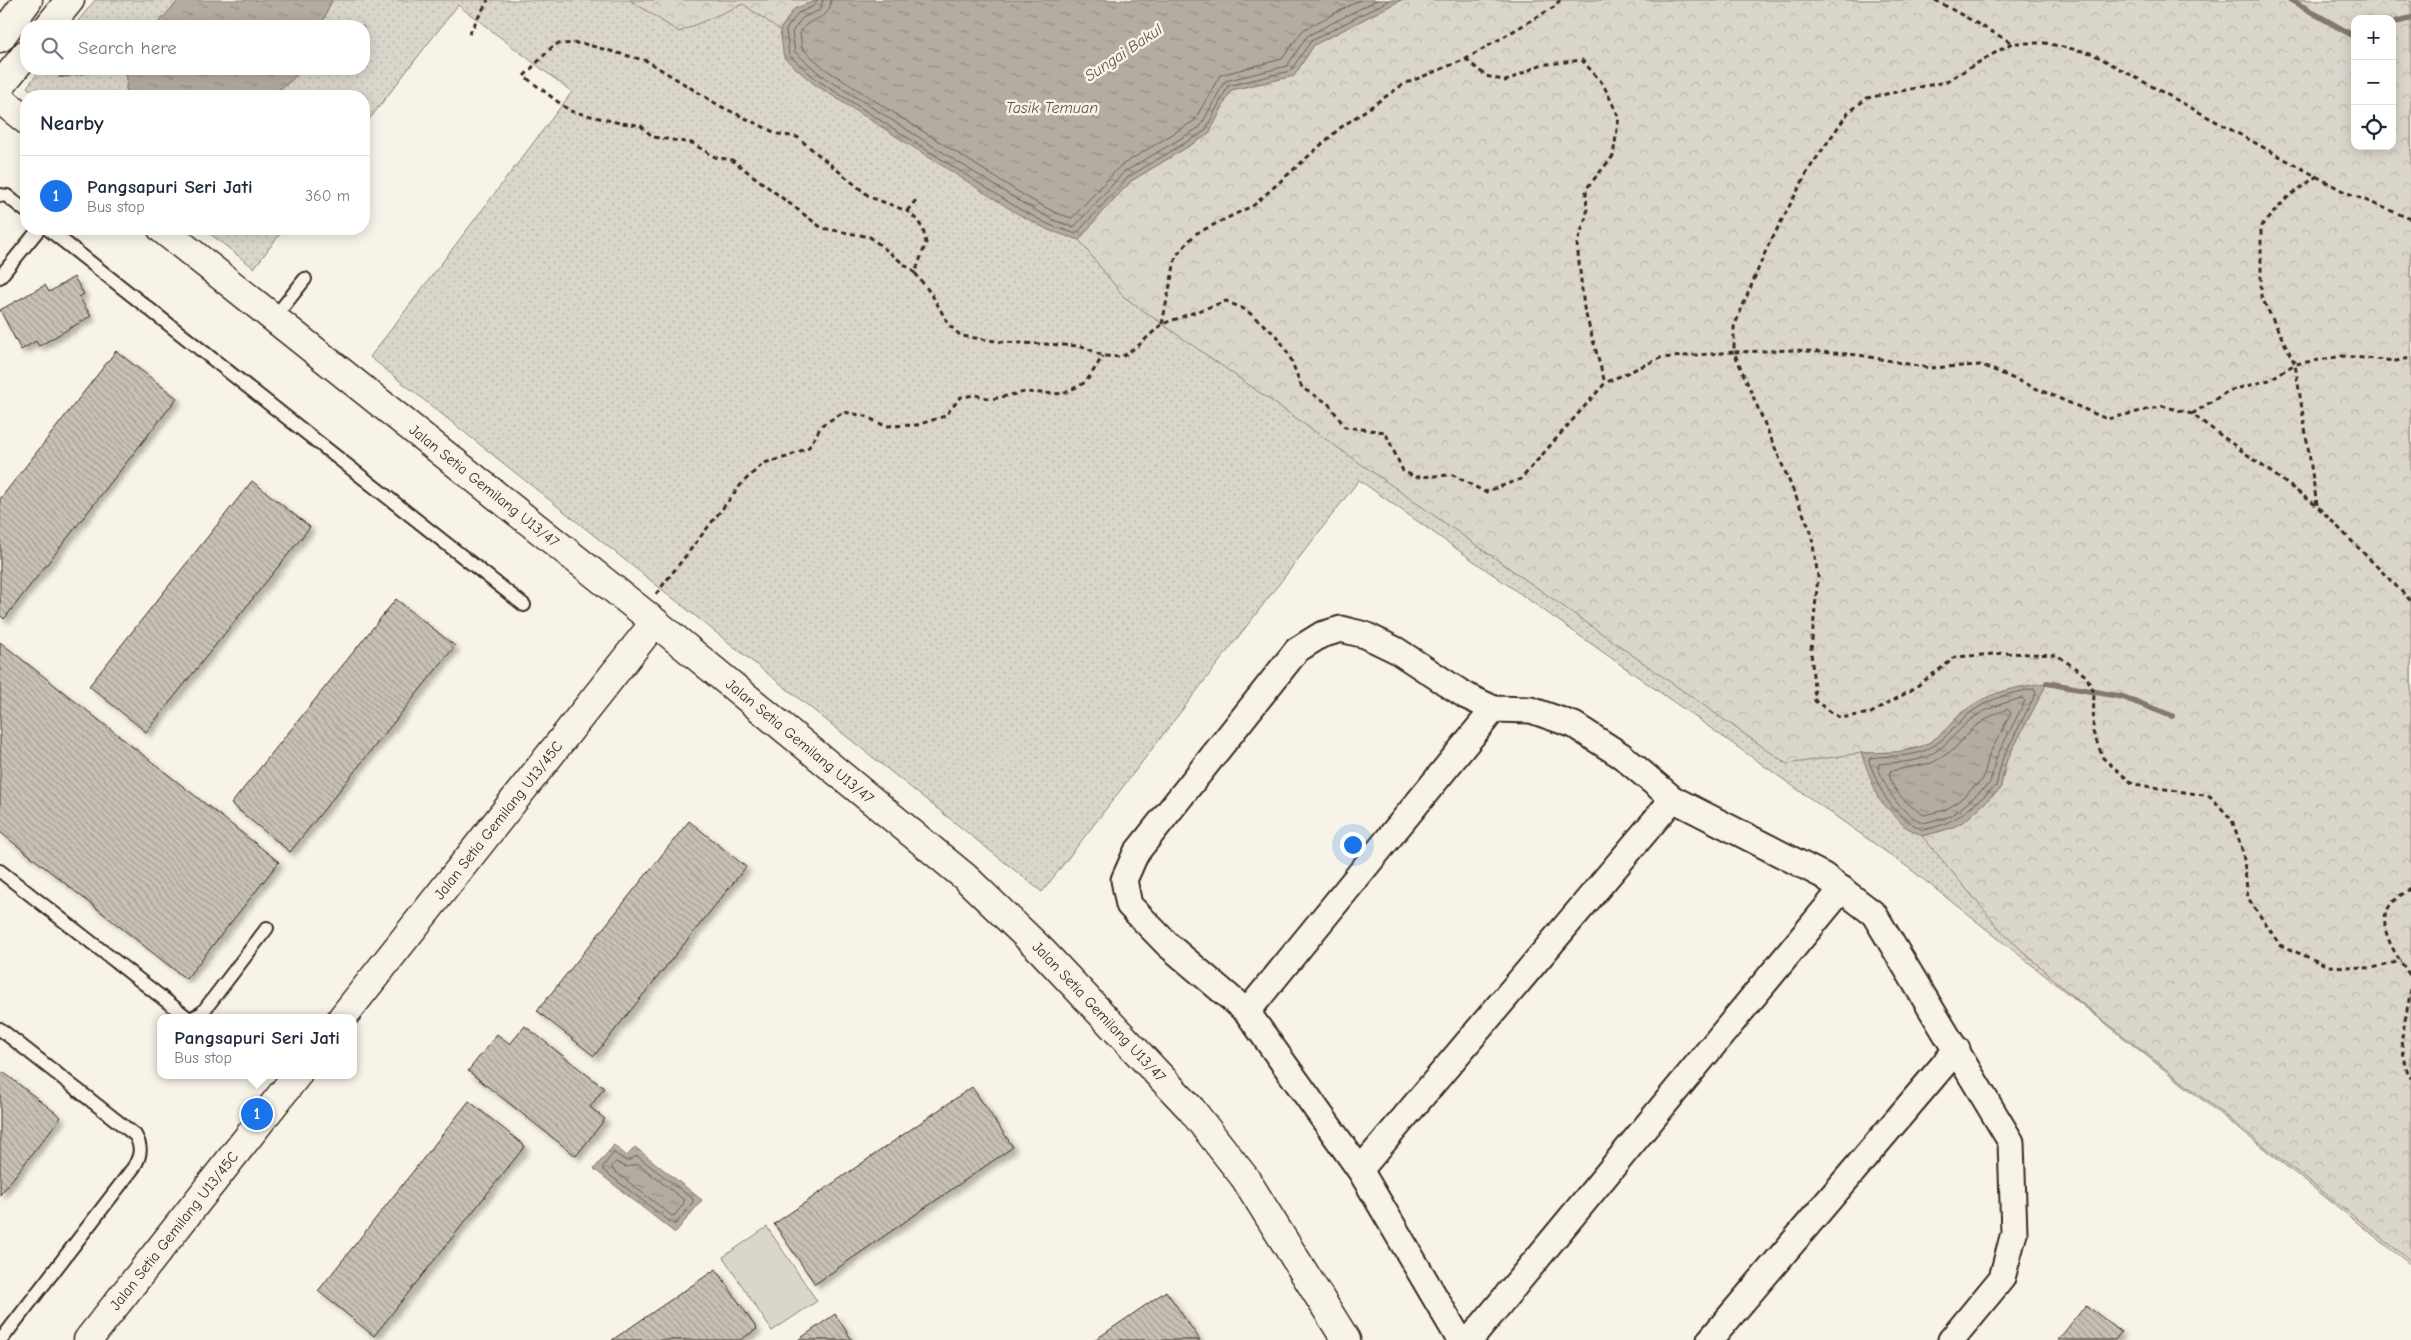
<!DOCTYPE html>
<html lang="en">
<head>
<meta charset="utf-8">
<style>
	:root { --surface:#fff; --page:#f2f2f3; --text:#1f2937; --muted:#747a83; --line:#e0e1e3; --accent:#1a73e8 }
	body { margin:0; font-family:"Comic Neue",sans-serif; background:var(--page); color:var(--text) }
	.controls { position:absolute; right:15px; top:15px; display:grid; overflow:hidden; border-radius:10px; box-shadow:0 2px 12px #0003 }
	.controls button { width:45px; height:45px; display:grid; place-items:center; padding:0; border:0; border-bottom:1px solid var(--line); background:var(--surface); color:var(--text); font:25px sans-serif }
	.you { position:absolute; left:1352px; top:844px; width:18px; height:18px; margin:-12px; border:4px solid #fff; border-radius:50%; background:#1a73e8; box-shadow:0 0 0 8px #1a73e833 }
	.badge { display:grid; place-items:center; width:32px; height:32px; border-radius:50%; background:var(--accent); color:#fff; font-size:16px; font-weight:700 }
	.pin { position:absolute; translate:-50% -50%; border:2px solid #fff; box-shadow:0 1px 5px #0006 }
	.popup { position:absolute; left:157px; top:1014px; width:200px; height:65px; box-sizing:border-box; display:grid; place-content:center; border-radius:10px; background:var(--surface); filter:drop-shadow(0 1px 4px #0005); font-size:16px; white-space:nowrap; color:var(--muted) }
	.popup b { font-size:19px; color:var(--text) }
	.popup::after { content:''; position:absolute; left:50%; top:100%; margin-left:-10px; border:10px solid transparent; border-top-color:var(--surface) }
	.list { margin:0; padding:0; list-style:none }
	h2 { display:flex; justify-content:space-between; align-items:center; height:65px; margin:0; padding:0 20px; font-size:21px }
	h2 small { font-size:16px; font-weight:400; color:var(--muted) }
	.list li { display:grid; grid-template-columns:32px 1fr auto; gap:15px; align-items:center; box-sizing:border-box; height:80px; padding:0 20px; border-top:1px solid var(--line) }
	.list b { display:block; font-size:19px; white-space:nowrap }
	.list p { margin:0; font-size:16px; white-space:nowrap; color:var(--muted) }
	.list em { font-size:16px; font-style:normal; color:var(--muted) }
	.icon { flex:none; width:28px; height:28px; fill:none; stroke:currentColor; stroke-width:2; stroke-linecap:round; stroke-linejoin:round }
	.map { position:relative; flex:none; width:2411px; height:1340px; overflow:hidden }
	.search { position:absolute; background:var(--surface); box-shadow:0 2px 12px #0003; left:20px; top:20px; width:350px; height:55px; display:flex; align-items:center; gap:12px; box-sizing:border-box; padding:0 18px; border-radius:20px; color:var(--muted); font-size:19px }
	.panel { position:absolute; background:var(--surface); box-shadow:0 2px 12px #0003; left:20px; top:90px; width:350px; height:145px; border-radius:20px }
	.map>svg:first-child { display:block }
	.grass { fill:url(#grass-dots); stroke:#8b8074; fill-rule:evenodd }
	.forest { fill:url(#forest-crowns); stroke:#8b8074; fill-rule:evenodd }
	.park { fill:#dbd6cb; stroke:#8b8074 }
	.water { fill:url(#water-ripples); stroke:#84786c }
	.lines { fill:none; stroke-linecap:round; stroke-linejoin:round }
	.shore { stroke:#6b5e52; stroke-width:1 }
	.stream { stroke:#84786c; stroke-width:6 }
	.building { fill:url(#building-back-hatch); stroke:#3b2a1e; filter:url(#shadow) }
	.lane-casing { stroke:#3b2a1e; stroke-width:16 }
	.street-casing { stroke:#3b2a1e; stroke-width:29 }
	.secondary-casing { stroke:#3b2a1e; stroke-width:31 }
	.path { stroke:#3b2a1e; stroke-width:3; stroke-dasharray:5 4; stroke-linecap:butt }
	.lane { stroke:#f7f3e8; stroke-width:12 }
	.street { stroke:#f7f3e8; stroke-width:25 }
	.secondary { stroke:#f7f3e8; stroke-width:28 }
	.labels { text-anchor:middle; stroke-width:5; stroke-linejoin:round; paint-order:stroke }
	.street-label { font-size:15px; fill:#3b2a1e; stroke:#f7f3e8 }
	.water-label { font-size:16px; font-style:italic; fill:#5f5145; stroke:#f7f3e8 }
</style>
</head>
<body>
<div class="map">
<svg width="2411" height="1340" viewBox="0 0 2411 1340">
	<defs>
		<pattern id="grass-dots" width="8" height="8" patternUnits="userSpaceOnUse" patternTransform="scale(1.25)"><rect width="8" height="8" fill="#dbd6cb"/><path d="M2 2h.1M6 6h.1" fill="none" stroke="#bdb8ae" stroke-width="1.8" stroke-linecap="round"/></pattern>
		<pattern id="forest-crowns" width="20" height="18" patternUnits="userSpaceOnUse" patternTransform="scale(1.25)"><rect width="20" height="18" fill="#dbd6cb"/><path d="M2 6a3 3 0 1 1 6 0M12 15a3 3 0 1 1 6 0" fill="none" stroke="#bdb8ae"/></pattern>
		<pattern id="water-ripples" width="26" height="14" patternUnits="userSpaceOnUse" patternTransform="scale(1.25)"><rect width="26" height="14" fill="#b4aca0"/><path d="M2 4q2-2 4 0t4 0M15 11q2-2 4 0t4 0" fill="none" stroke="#948c82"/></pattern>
		<pattern id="building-back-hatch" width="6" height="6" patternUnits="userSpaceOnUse" patternTransform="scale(1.25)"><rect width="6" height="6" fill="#c8c1b6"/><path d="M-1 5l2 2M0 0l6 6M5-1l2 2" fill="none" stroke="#a49d93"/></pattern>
		<filter id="shadow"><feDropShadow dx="4.5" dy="4.5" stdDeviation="2.5" flood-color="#0004"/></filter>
	</defs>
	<rect width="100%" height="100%" fill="#f7f3e8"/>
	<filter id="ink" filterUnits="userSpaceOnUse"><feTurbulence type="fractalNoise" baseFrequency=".02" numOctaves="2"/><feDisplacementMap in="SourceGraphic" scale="10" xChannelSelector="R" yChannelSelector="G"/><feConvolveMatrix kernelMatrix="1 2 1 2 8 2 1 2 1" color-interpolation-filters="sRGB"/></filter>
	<g filter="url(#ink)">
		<g class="grass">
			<path d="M95,0H179L155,26H74Z"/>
			<path d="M332,0H2411V1265L1909,868L1359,480L1042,892L370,357L572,92L458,5L364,126V96H265L285,86L303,69H364V26H321ZM2355,19H2392V146H2355Z"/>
			<path d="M41,69H116L127,76L126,89L130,96H38L27,87Z"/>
			<path d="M204,229H284L254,268Z"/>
		</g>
		<g class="forest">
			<path d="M630,0H818L794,9L780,30L743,4L679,32Z"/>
			<path d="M1401,0H2411V1261L2070,994L2004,934L1922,836C1937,832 1954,829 1967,819C1979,809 1988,798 2000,790L2006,762L2047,683L2003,691L1962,712L1941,735L1923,746L1897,752L1861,753L1787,764L1124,297L1079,240L1101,213L1131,181L1209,134L1231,90L1294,76L1314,45ZM2355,19H2392V146H2355Z"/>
		</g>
		<path class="park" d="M767,1227L817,1301L772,1331L723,1257Z"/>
		<g class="water">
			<path d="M179,0H332L321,26H155Z"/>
			<path d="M818,0H1401L1314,45L1294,76L1231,90L1209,134L1131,181L1101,213L1079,240L1048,230L1018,214L814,84L784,58L780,30L794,9Z"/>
			<path d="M116,69H303L285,86L265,96H130L126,89L127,76Z"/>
			<path d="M2047,683L2006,762L2000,790C1988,798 1979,809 1967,819C1954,829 1937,832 1922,836L1904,826L1878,798L1861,753C1881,752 1906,754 1925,745C1941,737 1949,724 1962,713C1985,693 2017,686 2047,683Z"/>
			<path d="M614,1145L627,1156L635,1147L702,1200L675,1233L594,1169Z"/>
		</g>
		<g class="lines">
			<g class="shore">
				<path d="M817,0L814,6L798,13L786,30L789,55L817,80L1021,210L1050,225L1076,234L1128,177L1205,131L1228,86L1290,71L1311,41L1390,0"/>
				<path d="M823,0L820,10L802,18L792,32L795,52L821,75L1024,204L1053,220L1074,227L1124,172L1200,127L1225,81L1287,66L1307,36L1377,0"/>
				<path d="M831,0C830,18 819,16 807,24C804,26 802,31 800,34L802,48L825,69L1028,198L1056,213L1072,218L1120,166L1194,121L1220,75L1282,59L1303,30L1360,0"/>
				<path d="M2034,689L2036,693L2002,760L1996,786C1969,808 1958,823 1923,830C1890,813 1881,793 1869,761L1870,758C1888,755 1909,758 1926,750C1943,742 1951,730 1964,718C1982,701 2010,692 2034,689Z"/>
				<path d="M2022,698L2025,701L1996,758L1990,783L1959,810L1948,817L1923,823C1899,811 1887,792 1878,767L1879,764C1895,762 1913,763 1928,756C1946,747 1955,733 1969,721C1984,709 2003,703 2022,698Z"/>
				<path d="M2008,709L2011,713L1989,755L1983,779L1955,804L1945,810L1924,815C1911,808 1887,787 1890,771L1932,763L1953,750L1974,727L1995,714Z"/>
				<path d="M614,1153L627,1161L637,1156L693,1199V1202L676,1224H673L603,1170V1167Z"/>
				<path d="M616,1162L626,1167L638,1164L684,1200V1203L675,1215L672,1216L612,1169V1166Z"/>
			</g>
			<g class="stream">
				<path d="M2291,0L2352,35L2355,34"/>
				<path d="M2392,23L2411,18"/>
				<path d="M61,75L99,69"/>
				<path d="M2047,683L2123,697L2172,716"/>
			</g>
		</g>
		<g class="building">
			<path d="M74,277L84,294L79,297L91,316L39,346L36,341L21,350L0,310L45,285L49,292Z"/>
			<path d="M116,351L177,398L4,619L0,615V499Z"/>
			<path d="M252,481L310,527L146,732L89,686Z"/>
			<path d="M396,599L455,646L290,852L231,804Z"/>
			<path d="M0,642L279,862L186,979L0,832Z"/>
			<path d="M689,821L746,867L594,1056L537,1011Z"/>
			<path d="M525,1026L604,1088L590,1107L605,1119L576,1156L468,1071L497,1034L510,1044Z"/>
			<path d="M3,1072L61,1117L0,1195V1076Z"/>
			<path d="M972,1087L1013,1147L815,1284L774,1224Z"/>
			<path d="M469,1101L525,1146L374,1336L318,1291Z"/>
			<path d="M716,1269L757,1329L740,1340H612Z"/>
			<path d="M1166,1291L1200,1340H1095Z"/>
			<path d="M2086,1305L2121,1332L2115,1340H2058Z"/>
			<path d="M835,1314L852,1340H798Z"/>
		</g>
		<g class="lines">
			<defs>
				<g id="lane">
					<path d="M0,195L7,196L26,211"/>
					<path d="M48,229L524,605"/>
					<path d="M0,277L39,229"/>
					<path d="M274,318L305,279"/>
					<path d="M0,871L188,1018"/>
					<path d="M192,1018L202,1013L267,928"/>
					<path d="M0,1029L135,1135C142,1147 141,1155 134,1167L1,1340"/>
				</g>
				<g id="street">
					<path d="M1247,1012L1494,709"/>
					<path d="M1360,1170L1673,799"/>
					<path d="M1460,1340L1360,1170L1247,1012L1168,945L1129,905L1124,880L1136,853L1297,650L1321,635L1341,629L1365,635L1396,650L1466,696L1494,709L1531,710L1574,725L1622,756L1673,799L1824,876L1874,914L2011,1142L2014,1233L2002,1278L1951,1340"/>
					<path d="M1470,1340L1842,889"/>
					<path d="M1710,1340L1957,1049"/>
				</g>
				<g id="secondary">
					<path d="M49,26L70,0"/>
					<path d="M0,38L28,0"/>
					<path d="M0,86L26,54"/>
					<path d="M0,99L26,120"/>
					<path id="s1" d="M162,229L655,622L965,877L1042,951L1191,1109L1245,1178L1346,1340"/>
					<path id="s2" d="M342,1018L655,622"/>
					<path id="s3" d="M88,1340L297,1075"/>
				</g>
			</defs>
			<use href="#lane" class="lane-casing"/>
			<use href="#street" class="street-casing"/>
			<use href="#secondary" class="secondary-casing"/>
			<g class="path">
				<path d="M1935,0L2012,43"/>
				<path d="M469,34L488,0"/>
				<path d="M1466,59L1486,76L1506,81L1540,65L1582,60L1603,84L1619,117L1613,156L1586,189L1587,214L1577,244L1584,308L1605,383"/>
				<path d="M907,211L916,200"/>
				<path d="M2411,219L2343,191L2091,53L2045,43H2012L1945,82L1867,98L1848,113L1809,169L1767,248L1734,327V352L1795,350L1859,355L1929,368L1982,365L2107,419L2163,406L2192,414L2317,506L2411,601"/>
				<path d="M915,273L870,237L822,228L732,160L715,157L692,143L653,137L640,125L620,123L570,111L524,76L555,44L581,43L647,61L720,106L778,134L797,137L870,197L907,211L917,220L923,229L926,243L915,273L932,295L949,325L961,336L1003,342L1082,346L1103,356L1122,357L1139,345L1162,324L1226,301L1246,310L1278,337L1290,357L1302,388L1328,403L1345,427L1385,432L1403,471L1415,477L1453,475L1485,492L1521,479L1605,383L1660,358L1734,352L1811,532L1818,577L1811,650L1815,701L1840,718L1871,713L1913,689L1956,657L2006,653L2057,655L2086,676L2094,692L2093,732L2103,758L2133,784L2210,796L2232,820L2243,852L2248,898L2280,945L2328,966L2372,968L2401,961"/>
				<path d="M1162,324L1176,256L1195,234L1254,205L1340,128L1404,84L1466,59L1554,7L1560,0"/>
				<path d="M2192,414L2228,391L2269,380L2295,364L2343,356L2396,361L2411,358"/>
				<path d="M2317,505L2295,364L2261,296V226L2289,196L2317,176"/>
				<path d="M656,594L743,482L764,463L787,457L809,447L822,425L844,412L865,416L885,426L917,425L945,416L961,397L975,395L992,399L1025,392L1063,394L1086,382L1103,356"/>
				<path d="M2411,888C2406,892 2400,895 2395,900C2370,922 2397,956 2411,977"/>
				<path d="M2411,989L2401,1042L2408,1075L2411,1078"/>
			</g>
			<use href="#lane" class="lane"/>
			<use href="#street" class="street"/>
			<use href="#secondary" class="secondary"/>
		</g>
	</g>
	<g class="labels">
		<g class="street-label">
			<text dy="5" stroke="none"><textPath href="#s1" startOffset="412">Jalan Setia Gemilang U13/47</textPath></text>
			<text dy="5" stroke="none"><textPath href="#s1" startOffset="818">Jalan Setia Gemilang U13/47</textPath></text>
			<text dy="5" stroke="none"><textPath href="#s2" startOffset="252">Jalan Setia Gemilang U13/45C</textPath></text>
			<text dy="5" stroke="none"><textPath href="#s1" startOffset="1222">Jalan Setia Gemilang U13/47</textPath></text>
			<text dy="5" stroke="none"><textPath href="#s3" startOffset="139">Jalan Setia Gemilang U13/45C</textPath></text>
		</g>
		<g class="water-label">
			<text transform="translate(1123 52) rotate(-34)" y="6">Sungai Bakul</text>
			<text x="1052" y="113">Tasik Temuan</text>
		</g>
	</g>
</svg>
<div class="controls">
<button>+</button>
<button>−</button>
<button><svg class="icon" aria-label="locate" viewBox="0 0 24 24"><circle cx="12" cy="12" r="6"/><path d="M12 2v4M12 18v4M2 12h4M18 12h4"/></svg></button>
</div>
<div class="you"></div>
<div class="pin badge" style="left:257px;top:1114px">1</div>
<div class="popup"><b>Pangsapuri Seri Jati</b>Bus stop</div>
<div class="search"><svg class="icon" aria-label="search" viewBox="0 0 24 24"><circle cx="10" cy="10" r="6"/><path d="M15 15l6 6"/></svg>Search here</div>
<section class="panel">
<h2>Nearby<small></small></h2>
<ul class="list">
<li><span class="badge">1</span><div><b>Pangsapuri Seri Jati</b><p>Bus stop</p></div><em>360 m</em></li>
</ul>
</section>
</div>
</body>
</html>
